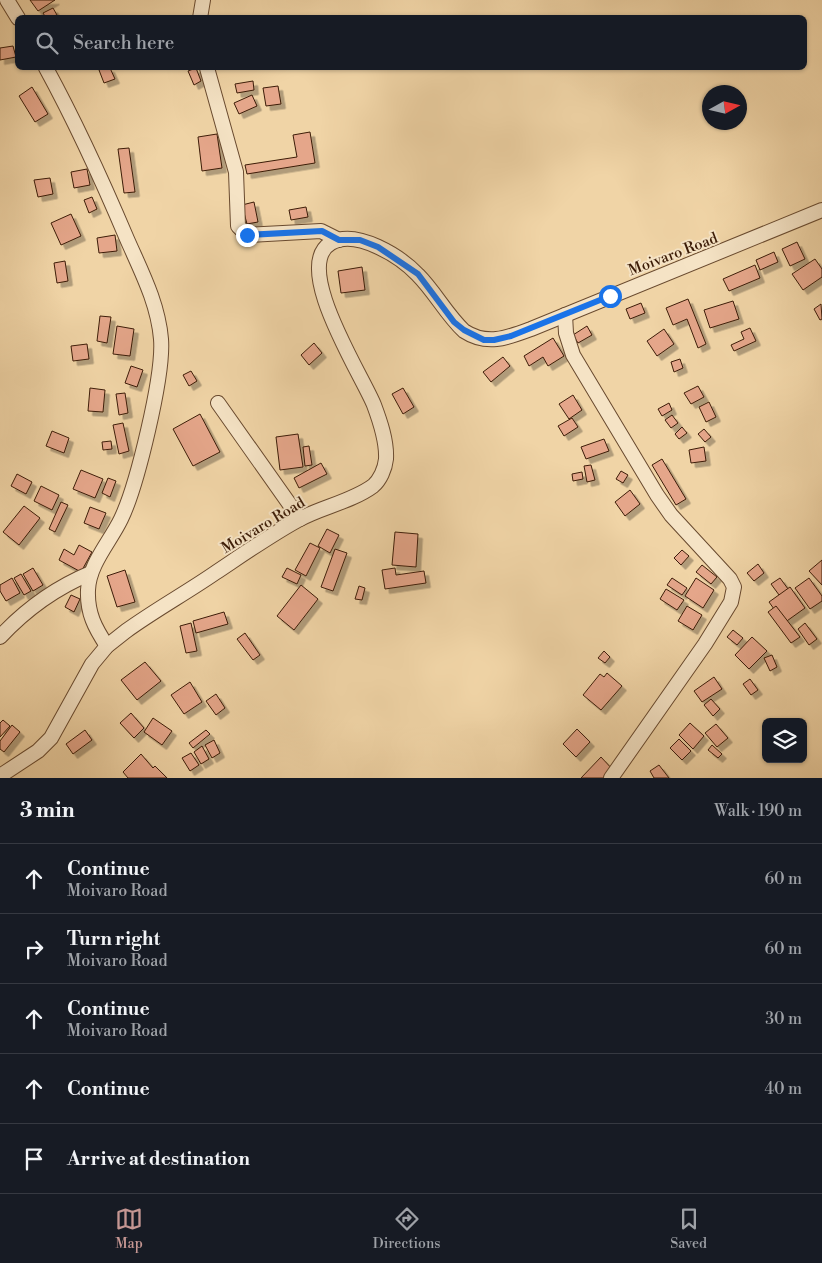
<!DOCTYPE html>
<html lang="en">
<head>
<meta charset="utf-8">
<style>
	:root { --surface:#171b24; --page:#20242c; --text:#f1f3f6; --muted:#9ea1a6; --line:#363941; --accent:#c59692 }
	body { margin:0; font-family:"Libre Bodoni",serif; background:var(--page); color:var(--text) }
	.controls { position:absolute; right:15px; bottom:15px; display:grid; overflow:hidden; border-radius:8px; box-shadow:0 1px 4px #0004 }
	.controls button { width:45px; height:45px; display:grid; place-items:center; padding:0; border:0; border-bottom:1px solid var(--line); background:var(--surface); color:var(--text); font:25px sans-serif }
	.compass { position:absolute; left:702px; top:85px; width:45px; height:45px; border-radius:50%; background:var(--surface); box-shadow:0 1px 4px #0004; rotate:82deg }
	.stop { position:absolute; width:15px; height:15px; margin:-11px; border:4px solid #1a73e8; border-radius:50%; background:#fff }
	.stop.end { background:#1a73e8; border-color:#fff; box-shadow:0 1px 5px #0008 }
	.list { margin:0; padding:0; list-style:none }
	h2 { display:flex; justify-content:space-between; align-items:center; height:65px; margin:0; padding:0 20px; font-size:21px }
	h2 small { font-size:16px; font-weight:400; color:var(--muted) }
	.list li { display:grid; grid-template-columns:32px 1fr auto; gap:15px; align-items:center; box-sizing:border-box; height:70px; padding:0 20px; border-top:1px solid var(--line) }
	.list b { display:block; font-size:19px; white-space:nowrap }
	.list p { margin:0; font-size:16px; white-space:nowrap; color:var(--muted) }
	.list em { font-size:16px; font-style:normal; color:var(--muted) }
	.icon { flex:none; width:28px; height:28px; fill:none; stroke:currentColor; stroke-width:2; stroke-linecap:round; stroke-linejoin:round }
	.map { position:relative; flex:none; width:822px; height:778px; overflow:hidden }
	.search { position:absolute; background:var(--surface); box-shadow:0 1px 4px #0004; left:15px; right:15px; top:15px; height:55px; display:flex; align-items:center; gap:12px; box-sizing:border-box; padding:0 18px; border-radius:8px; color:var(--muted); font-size:19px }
	.sheet { height:415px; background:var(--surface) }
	nav { display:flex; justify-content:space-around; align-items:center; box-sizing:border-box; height:70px; border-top:1px solid var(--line); background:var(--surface); font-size:14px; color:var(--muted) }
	nav a { display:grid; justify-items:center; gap:2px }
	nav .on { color:var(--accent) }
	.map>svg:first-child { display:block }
	.building { fill:#e5a68a; stroke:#3c1c07; filter:url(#shadow) }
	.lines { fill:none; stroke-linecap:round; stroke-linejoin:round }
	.minor-casing { stroke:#694a2f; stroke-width:16 }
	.minor { stroke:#f5e3c5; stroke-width:14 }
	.route { stroke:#1a73e8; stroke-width:6 }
	.labels { text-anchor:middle; stroke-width:4; stroke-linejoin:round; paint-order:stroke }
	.street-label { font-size:15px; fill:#3c1c07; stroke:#f5e3c5 }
</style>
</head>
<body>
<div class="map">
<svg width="822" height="778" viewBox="0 0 822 778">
	<defs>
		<filter id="shadow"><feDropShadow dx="4.5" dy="4.5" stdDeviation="0" flood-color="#0004"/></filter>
	</defs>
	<rect width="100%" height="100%" fill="#f0d4a6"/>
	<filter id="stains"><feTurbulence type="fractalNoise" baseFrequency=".004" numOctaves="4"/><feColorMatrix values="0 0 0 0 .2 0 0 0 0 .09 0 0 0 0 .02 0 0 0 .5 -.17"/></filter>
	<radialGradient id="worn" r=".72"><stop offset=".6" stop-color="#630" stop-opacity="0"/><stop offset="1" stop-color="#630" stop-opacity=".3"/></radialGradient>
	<g class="building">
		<path d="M30,0H55L38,11Z"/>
		<path d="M53,8L57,15L46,18L43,13Z"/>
		<path d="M13,46L16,57L0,60V48Z"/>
		<path d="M105,68H110L115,79L104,83L99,70Z"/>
		<path d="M196,68L201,81L194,85L188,71Z"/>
		<path d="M253,81L254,90L237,93L235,84Z"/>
		<path d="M278,86L281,104L266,106L263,88Z"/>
		<path d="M32,87L48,114L35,122L19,96Z"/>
		<path d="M252,95L257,106L239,114L234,103Z"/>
		<path d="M310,132L315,163L247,174L245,165L297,157L293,135Z"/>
		<path d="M217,134L222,168L202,171L198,137Z"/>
		<path d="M129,148L135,192L124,193L118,149Z"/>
		<path d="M87,169L90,185L74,188L71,172Z"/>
		<path d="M50,178L53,194L38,197L34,180Z"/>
		<path d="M92,197L97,209L89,213L84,200Z"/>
		<path d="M254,202L258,222L247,224L242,205Z"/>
		<path d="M306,207L308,217L291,220L289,210Z"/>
		<path d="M71,214L81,236L61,245L51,223Z"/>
		<path d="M115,235L117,251L99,253L97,238Z"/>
		<path d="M797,242L805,259L790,266L782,249Z"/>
		<path d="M774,252L778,262L760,270L756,260Z"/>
		<path d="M815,259L822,269V277L803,290L792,274Z"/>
		<path d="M65,261L68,281L57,283L54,263Z"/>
		<path d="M755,265L760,278L729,291L723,279Z"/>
		<path d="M362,267L365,290L341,293L338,271Z"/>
		<path d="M688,299L706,344L698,348L687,319L673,325L666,308Z"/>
		<path d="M733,301L739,319L710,328L704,310Z"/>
		<path d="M641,303L645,313L630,319L626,309Z"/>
		<path d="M821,304L822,319L820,320L814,309Z"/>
		<path d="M100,316L111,317L107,343L97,341Z"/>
		<path d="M117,326L134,329L130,356L113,354Z"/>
		<path d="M587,326L592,335L578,343L573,335Z"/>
		<path d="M750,328L756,341L734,351L731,345L744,339L741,332Z"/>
		<path d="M664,329L674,344L657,356L647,341Z"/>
		<path d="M553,338L564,356L548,366L543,357L529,366L524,356Z"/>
		<path d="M314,343L322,353L309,365L301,355Z"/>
		<path d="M87,344L89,359L73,361L71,346Z"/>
		<path d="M503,357L510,366L491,382L483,372Z"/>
		<path d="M680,359L683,368L674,372L671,362Z"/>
		<path d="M131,366L143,370L137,387L125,383Z"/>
		<path d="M191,371L197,381L189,386L183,375Z"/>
		<path d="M698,386L704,397L691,404L684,393Z"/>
		<path d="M90,388L105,390L103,412L88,411Z"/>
		<path d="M403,388L414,407L403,414L392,394Z"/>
		<path d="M125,393L128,413L119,415L116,394Z"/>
		<path d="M573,395L582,410L569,419L559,404Z"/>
		<path d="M709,402L716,417L706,422L699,407Z"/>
		<path d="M669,403L672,410L662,416L658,409Z"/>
		<path d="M200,414L220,452L193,466L173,429Z"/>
		<path d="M672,415L678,423L671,428L665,420Z"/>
		<path d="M572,418L578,427L564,436L558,426Z"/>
		<path d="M123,423L129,451L119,454L113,425Z"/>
		<path d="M682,427L687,433L679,439L675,434Z"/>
		<path d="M704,429L711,437L705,442L698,434Z"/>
		<path d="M52,431L69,438L64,453L46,446Z"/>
		<path d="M298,434L303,467L280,470L276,437Z"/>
		<path d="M604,439L609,451L586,459L581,447Z"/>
		<path d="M111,441L112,449L103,450L102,442Z"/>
		<path d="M309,446L312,465L305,466L303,447Z"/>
		<path d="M704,447L706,461L691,463L689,450Z"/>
		<path d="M662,459L686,499L676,505L652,465Z"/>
		<path d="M321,463L327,474L299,488L294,478Z"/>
		<path d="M591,465L595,480L587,482L584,466Z"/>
		<path d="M81,470L103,479L95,498L73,489Z"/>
		<path d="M621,471L628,475L623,483L616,479Z"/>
		<path d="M582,472L583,479L573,481L572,474Z"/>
		<path d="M17,474L32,482L26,494L11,486Z"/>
		<path d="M108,478L116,481L110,497L102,493Z"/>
		<path d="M41,486L59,495L52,510L34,501Z"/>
		<path d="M630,490L640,504L625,516L615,502Z"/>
		<path d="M61,502L68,505L55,532L49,529Z"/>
		<path d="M24,506L40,518L19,545L3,532Z"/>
		<path d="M90,507L106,513L99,529L84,523Z"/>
		<path d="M327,529L339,535L330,553L318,546Z"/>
		<path d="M395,532L418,534L416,567L392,565Z"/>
		<path d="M310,543L320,548L306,576L295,570Z"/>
		<path d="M79,545L92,552L81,572L59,560L64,549L74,555Z"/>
		<path d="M335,549L347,553L333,591L321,587Z"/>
		<path d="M682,550L689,556L681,565L674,558Z"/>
		<path d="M822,560V585L809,571Z"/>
		<path d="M758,564L764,573L754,581L747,573Z"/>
		<path d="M702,565L717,577L711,584L696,572Z"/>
		<path d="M33,568L43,585L33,591L23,574Z"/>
		<path d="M287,568L301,575L297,584L282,577Z"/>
		<path d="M395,568L396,575L424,571L426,583L385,589L382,570Z"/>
		<path d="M125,570L135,602L117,607L107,576Z"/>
		<path d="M21,574L31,591L24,595L14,578Z"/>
		<path d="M12,578L20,593L6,601L0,591V585Z"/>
		<path d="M672,578L687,588L682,595L667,585Z"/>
		<path d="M696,578L714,590L703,608L685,596Z"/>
		<path d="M780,578L791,593L782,599L771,584Z"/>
		<path d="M809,578L822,596V601L810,609L795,588Z"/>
		<path d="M301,585L318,599L294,630L277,616Z"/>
		<path d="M359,586L365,588L362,600L355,599Z"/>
		<path d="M790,587L805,608L784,623L769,602Z"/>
		<path d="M666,589L684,600L677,610L660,599Z"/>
		<path d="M71,595L80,599L74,612L65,607Z"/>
		<path d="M687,606L702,615L693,630L678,621Z"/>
		<path d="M776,606L800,637L791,643L768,612Z"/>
		<path d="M224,612L228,624L196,633L193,621Z"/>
		<path d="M191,623L197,651L186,653L180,626Z"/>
		<path d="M805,623L817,639L809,645L798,629Z"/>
		<path d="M733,630L743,638L737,645L727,637Z"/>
		<path d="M245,633L260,655L253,660L237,639Z"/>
		<path d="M752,637L767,651L749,669L735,655Z"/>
		<path d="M604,651L610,657L605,663L598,658Z"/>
		<path d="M772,655L777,667L770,671L764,658Z"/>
		<path d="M145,662L161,681L137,700L121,680Z"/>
		<path d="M607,673L622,686L601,710L583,695L600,674L604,677Z"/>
		<path d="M714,677L722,689L702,702L694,691Z"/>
		<path d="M750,679L758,690L751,695L743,684Z"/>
		<path d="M190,682L202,702L184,714L171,695Z"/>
		<path d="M216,694L225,708L216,715L206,701Z"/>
		<path d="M711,699L720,709L713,716L704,705Z"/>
		<path d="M131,713L144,728L134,738L120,723Z"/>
		<path d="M153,718L172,731L162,745L144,732Z"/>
		<path d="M3,720L10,726L0,737V723Z"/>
		<path d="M690,723L704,736L693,749L679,735Z"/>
		<path d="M716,724L728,738L717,747L705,733Z"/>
		<path d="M12,725L20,732L4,752L0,749V741Z"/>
		<path d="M577,729L590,742L576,757L563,744Z"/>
		<path d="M85,730L92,740L73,754L66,744Z"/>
		<path d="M206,730L210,734L193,748L189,743Z"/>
		<path d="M679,739L691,751L682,760L670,748Z"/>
		<path d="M214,740L220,753L212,758L205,745Z"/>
		<path d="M712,745L722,754L718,758L708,750Z"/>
		<path d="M202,746L209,759L201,764L194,752Z"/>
		<path d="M191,753L199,765L190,771L182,758Z"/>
		<path d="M141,754L153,768L155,766L167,778H128L123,772Z"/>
		<path d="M601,757L614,771L607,778H581Z"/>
		<path d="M659,765L669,778H654L650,771Z"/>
	</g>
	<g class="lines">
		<defs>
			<g id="minor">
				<path d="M7,0L18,18"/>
				<path d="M200,18L203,0"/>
				<path d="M46,68C76,123 102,180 127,239C141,271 158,303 161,339C164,375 137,486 121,519C110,542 89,564 88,590C87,613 95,628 107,646"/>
				<path d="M207,68L236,172L238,226L247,235L321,231L339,240"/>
				<path d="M565,315L566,333L573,355L657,495L671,515L730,579L734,587L731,602L705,644L611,778"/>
				<path d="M218,403L300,519"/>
				<path d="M0,637C26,609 55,588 91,573"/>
				<path d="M0,776L38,751L51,738L92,664L107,646L126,631C155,610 186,593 215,573C242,555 269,536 298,520C321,507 351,502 373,486C380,480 385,469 386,459C387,441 380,421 374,405C362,375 291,266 331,243C356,228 401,257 418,275C435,292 446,314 464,331C487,346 507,338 531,329L822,210"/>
			</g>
		</defs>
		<use href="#minor" class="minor-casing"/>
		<use href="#minor" class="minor"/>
	</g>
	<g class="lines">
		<path class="route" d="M247,235L322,231L339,240H360L378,247L418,274L454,322L464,330L484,340H494L511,336L610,296"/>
	</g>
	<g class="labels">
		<g class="street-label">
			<text transform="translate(673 254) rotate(-21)" y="5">Moivaro Road</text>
			<text transform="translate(263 525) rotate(-31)" y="5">Moivaro Road</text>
		</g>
	</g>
	<rect width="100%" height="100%" filter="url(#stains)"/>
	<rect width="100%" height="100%" fill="url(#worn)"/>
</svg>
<div class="controls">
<button><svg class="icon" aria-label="layers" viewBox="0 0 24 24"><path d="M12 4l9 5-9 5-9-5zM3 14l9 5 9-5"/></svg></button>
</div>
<svg class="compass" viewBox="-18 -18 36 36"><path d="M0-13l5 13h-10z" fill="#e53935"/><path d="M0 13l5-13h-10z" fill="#9ea1a6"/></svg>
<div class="stop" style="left:610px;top:296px"></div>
<div class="stop end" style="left:247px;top:235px"></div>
<div class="search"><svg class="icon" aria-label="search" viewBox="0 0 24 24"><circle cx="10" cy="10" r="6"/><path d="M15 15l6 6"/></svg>Search here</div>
</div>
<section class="sheet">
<h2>3 min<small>Walk · 190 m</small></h2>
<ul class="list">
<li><svg class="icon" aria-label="ahead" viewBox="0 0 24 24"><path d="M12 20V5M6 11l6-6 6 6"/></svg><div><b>Continue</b><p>Moivaro Road</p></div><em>60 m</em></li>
<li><svg class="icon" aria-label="right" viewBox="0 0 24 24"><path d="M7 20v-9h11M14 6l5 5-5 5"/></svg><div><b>Turn right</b><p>Moivaro Road</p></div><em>60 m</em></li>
<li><svg class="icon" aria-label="ahead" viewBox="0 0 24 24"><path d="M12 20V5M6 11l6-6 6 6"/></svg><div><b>Continue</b><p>Moivaro Road</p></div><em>30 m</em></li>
<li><svg class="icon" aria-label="ahead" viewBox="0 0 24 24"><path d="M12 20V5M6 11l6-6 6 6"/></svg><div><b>Continue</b></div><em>40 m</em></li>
<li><svg class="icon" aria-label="arrive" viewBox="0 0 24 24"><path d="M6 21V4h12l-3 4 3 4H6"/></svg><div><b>Arrive at destination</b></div></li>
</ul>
</section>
<nav>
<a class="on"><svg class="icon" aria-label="map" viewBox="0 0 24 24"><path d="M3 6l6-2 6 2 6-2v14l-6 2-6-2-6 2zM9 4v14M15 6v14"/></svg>Map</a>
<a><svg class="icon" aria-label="directions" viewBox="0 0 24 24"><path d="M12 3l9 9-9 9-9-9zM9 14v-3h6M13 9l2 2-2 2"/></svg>Directions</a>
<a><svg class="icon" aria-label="saved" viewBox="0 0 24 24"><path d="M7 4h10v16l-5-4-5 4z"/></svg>Saved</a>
</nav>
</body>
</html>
